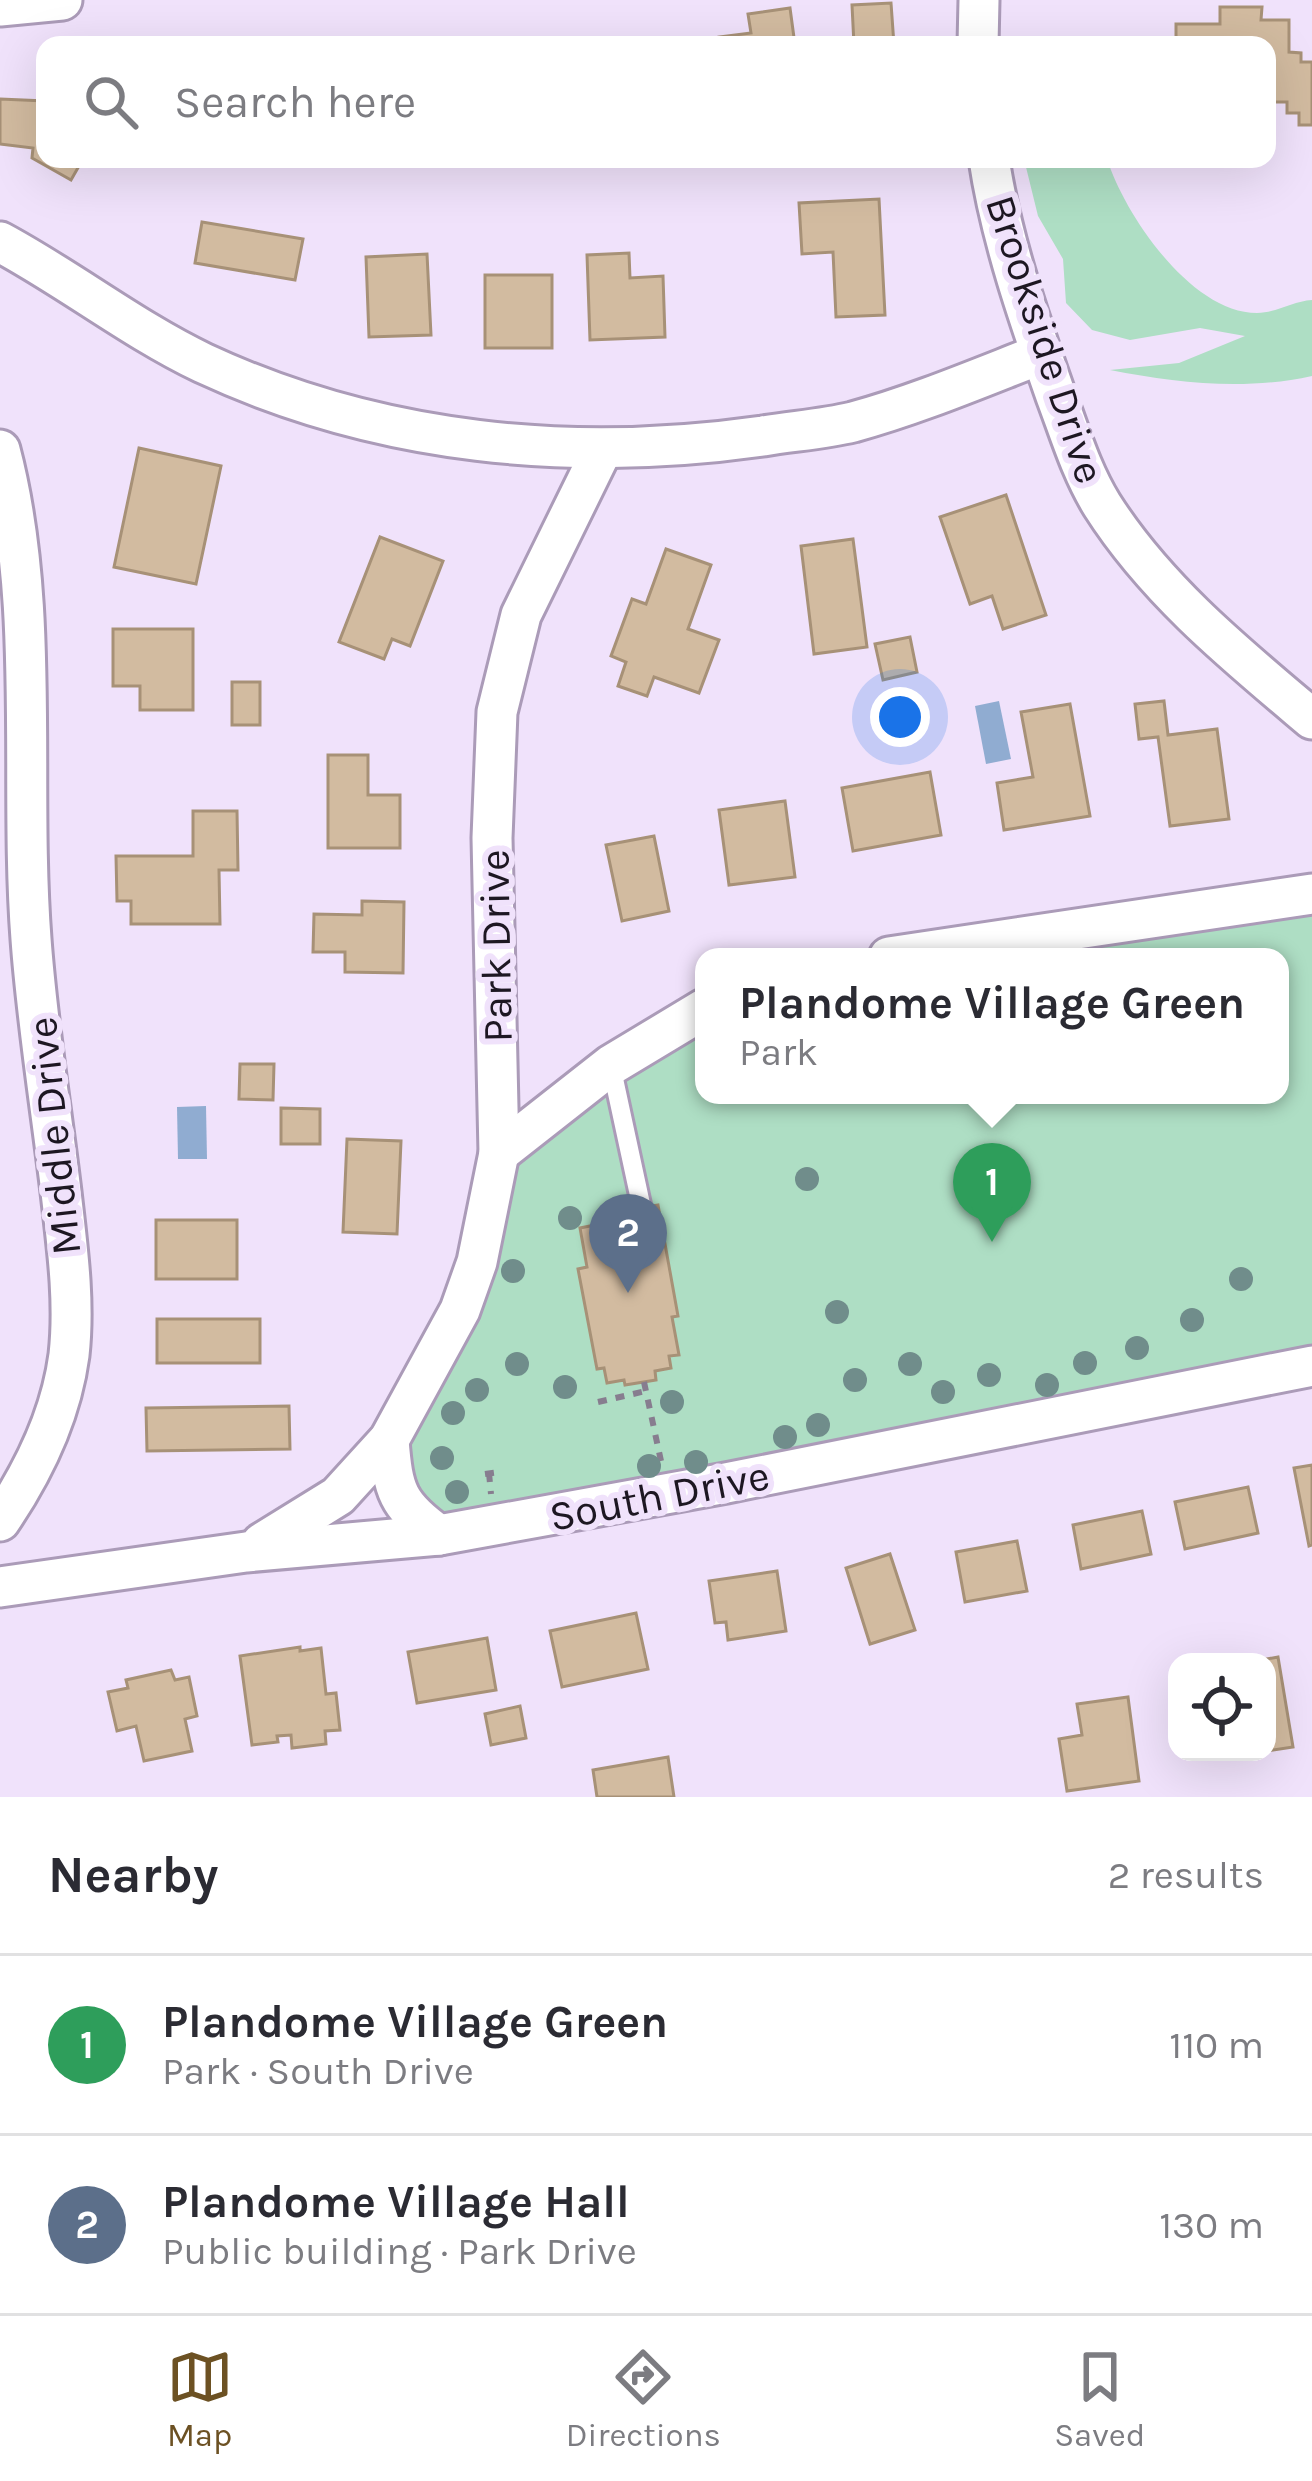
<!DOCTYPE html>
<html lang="en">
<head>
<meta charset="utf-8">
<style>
	:root { --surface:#fff; --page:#f2f2f3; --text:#2b2b33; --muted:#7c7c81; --line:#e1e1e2; --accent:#6c5123 }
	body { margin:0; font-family:Karla,sans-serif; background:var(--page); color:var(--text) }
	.controls { position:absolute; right:36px; bottom:36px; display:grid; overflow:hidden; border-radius:24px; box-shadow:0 12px 48px #0002 }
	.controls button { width:108px; height:108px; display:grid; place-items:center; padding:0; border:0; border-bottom:3px solid var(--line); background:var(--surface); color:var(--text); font:60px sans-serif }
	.you { position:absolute; left:900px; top:717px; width:42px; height:42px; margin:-30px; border:9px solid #fff; border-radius:50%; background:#1a73e8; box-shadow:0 0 0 18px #1a73e833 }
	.badge { display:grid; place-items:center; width:78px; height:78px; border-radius:50%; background:var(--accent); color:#fff; font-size:39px; font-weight:700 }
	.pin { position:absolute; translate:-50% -99px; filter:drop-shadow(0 3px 6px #0008) }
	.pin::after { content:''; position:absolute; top:63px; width:42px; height:36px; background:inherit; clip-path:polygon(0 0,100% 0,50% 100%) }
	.popup { position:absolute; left:695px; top:948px; width:594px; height:156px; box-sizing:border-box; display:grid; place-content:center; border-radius:24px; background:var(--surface); filter:drop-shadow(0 3px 9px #0005); font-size:39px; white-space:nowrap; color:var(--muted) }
	.popup b { font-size:45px; color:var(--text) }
	.popup::after { content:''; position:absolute; left:50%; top:100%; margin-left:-24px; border:24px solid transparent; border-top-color:var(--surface) }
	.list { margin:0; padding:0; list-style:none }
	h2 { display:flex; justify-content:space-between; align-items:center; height:156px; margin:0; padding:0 48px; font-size:51px }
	h2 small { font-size:39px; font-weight:400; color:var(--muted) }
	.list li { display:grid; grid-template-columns:78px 1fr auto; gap:36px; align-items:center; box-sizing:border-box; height:180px; padding:0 48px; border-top:3px solid var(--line) }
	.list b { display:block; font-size:45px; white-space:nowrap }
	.list p { margin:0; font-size:39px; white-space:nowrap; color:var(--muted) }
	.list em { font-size:39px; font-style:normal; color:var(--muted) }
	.icon { flex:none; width:66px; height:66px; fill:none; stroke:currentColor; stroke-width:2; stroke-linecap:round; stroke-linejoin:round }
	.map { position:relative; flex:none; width:1312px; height:1797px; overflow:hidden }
	.search { position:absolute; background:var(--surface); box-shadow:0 12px 48px #0002; left:36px; right:36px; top:36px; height:132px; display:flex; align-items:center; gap:30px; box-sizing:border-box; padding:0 42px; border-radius:24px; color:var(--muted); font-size:45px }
	.sheet { height:516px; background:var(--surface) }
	nav { display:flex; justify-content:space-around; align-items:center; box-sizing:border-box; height:168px; border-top:3px solid var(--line); background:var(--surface); font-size:33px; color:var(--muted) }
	nav a { display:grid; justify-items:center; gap:6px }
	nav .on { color:var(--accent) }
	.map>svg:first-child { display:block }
	.green { fill:#aedec4 }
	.water { fill:#90acd1 }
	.building { fill:#d2bba0; stroke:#a79177; stroke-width:3 }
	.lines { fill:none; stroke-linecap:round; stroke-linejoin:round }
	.service-casing { stroke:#ab9bb8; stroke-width:24 }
	.minor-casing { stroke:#ab9bb8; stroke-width:45 }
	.path { stroke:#877d8f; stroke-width:6; stroke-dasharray:9 9; stroke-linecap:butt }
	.service { stroke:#fff; stroke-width:18 }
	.minor { stroke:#fff; stroke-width:39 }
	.tree { fill:#708d8b }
	.labels { text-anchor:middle; stroke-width:12; stroke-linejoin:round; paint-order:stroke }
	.street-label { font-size:42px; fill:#1d1722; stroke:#f0e2fb }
</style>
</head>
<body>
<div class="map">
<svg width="1312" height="1797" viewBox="0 0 1312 1797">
	<rect width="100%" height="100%" fill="#f0e2fb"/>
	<g class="green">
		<path d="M1024,159H1107C1125,215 1191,313 1257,313C1276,313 1293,301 1312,300V376C1244,391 1177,383 1110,370L1179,363L1245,336L1200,328L1130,340L1092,330L1066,303L1063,259L1038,216Z"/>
		<path d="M1312,894V1366L439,1535L396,1492L426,1376L499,1153L704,1009V1095H1280V957H889Z"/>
	</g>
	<g class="water">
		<path d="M999,701L1011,759L986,764L975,706Z"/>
		<path d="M206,1106L207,1159H178L177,1107Z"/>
	</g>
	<g class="building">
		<path d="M891,3L894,45H854L852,5Z"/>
		<path d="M1220,7H1262L1261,20H1289V52L1301,53V62H1312V125H1299V113H1287V102H1267V45H1176V24H1220Z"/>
		<path d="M790,8L795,45H720L719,37L751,33L748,14Z"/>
		<path d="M0,99L45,101V159H83L71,180L32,158L33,148L0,144Z"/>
		<path d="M879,199L885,315L836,317L833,252L802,254L799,203Z"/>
		<path d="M202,222L303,239L295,280L195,263Z"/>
		<path d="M629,253L630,278L663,276L665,337L590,340L587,255Z"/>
		<path d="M427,254L431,335L369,337L366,257Z"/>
		<rect x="485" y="275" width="67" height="73"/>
		<path d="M139,448L221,466L196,584L114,567Z"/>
		<path d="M1006,495L1046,615L1003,629L992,596L970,604L940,517Z"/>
		<path d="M380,537L443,561L410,646L392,639L384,659L339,642Z"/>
		<path d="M853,539L867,647L814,654L801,546Z"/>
		<path d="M666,549L711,565L688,629L719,640L699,693L654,677L647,696L618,686L626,662L611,656L632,599L646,604Z"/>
		<path d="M113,629H193V710H140V686H113Z"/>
		<path d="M910,637L917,672L883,680L875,644Z"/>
		<rect x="232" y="682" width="28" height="43"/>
		<path d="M1164,701L1168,735L1217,729L1229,819L1170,826L1158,737L1139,739L1135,704Z"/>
		<path d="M1070,704L1090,816L1004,830L997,783L1033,777L1021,712Z"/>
		<path d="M328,755H368V795H400V848H328Z"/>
		<path d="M930,772L941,835L853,851L842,788Z"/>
		<path d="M785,801L795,877L729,885L719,810Z"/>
		<path d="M193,811H237L238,870H219L220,924H131V901H117L116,856H193Z"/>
		<path d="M654,836L669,911L622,921L606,845Z"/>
		<path d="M362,901L404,902L403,973L345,972V952H313L314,914L362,915Z"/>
		<path d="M240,1064H274L273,1100L239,1099Z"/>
		<path d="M281,1108L320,1109V1144H281Z"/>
		<path d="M347,1139L401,1141L397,1234L343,1232Z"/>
		<path d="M658,1205L678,1316L672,1317L679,1355L669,1356L671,1368L655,1371L656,1380L625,1385L624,1380L607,1383L604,1368L597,1369L578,1269L587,1267L580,1228L620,1220L618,1212Z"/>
		<rect x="156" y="1220" width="81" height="59"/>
		<rect x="157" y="1319" width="103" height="44"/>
		<path d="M289,1406L290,1449L147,1451L146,1408Z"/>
		<path d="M1312,1465V1545L1309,1546L1294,1468Z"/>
		<path d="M1248,1487L1258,1533L1185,1549L1175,1502Z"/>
		<path d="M1142,1511L1151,1554L1081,1569L1073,1525Z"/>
		<path d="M1017,1541L1027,1591L965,1602L956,1552Z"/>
		<path d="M890,1554L915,1630L870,1644L846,1568Z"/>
		<path d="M777,1571L786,1631L728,1640L726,1622L715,1623L709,1581Z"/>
		<path d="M636,1613L648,1669L562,1687L550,1631Z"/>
		<path d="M487,1638L496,1690L417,1703L408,1652Z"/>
		<path d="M300,1647V1651L321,1648L326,1694L336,1693L340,1730L325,1731L326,1744L292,1748L291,1735L277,1736L278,1742L252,1745L240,1656Z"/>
		<path d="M1278,1657L1293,1747L1267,1751V1662H1250Z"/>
		<path d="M171,1670L175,1680L189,1677L197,1716L185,1719L192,1751L144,1761L136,1726L117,1731L108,1692L128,1688L126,1680Z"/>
		<path d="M1128,1697L1139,1781L1067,1791L1059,1739L1082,1735L1077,1704Z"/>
		<path d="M520,1706L526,1738L491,1745L485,1714Z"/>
		<path d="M668,1757L674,1797H597L593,1770Z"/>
	</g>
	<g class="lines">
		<defs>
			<path id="service" d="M611,1065L642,1209"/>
			<g id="minor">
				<path d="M0,6L62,0"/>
				<path d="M978,45L979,0"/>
				<path d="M989,159C1001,239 1029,319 1056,396C1070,433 1081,471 1102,505C1156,590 1236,655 1312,719"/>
				<path d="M0,242C69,279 132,329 203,363C379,445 573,463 763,436C793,431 824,429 853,422C918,404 979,378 1041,354"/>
				<path d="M0,450C41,605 19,780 31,939C37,1023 51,1108 61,1192C67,1245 75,1301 69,1355C61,1415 34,1471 0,1521"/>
				<path d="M889,957L1312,894"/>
				<path d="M499,1153L611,1065L704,1009"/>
				<path d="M389,1440C393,1491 397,1505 439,1535"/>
				<path d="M262,1543L338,1496L389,1440L460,1310L477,1262L499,1153L492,838L497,712L521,615L602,450"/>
				<path d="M0,1587L246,1552L439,1535L726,1483L1312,1366"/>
			</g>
		</defs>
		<use href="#service" class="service-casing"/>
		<use href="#minor" class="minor-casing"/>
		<g class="path">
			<path d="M644,1382L661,1461"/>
			<path d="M598,1402L646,1391"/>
			<path d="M489,1473L491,1494"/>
			<path d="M485,1474L500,1472"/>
		</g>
		<use href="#service" class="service"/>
		<use href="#minor" class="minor"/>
	</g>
	<g class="tree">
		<circle cx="807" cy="1179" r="12"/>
		<circle cx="570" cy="1218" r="12"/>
		<circle cx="513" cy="1271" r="12"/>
		<circle cx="1241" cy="1279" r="12"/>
		<circle cx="837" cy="1312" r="12"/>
		<circle cx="1192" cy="1320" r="12"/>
		<circle cx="1137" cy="1348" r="12"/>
		<circle cx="1085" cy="1363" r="12"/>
		<circle cx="517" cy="1364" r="12"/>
		<circle cx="910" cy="1364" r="12"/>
		<circle cx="989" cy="1375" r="12"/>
		<circle cx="855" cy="1380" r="12"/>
		<circle cx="1047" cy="1385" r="12"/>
		<circle cx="565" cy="1387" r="12"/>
		<circle cx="477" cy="1390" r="12"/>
		<circle cx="943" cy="1392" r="12"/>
		<circle cx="672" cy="1402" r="12"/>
		<circle cx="453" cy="1413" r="12"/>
		<circle cx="818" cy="1425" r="12"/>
		<circle cx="785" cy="1437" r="12"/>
		<circle cx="442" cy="1458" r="12"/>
		<circle cx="696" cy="1462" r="12"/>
		<circle cx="649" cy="1466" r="12"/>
		<circle cx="457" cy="1492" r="12"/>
	</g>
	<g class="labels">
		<g class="street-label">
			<text transform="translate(1046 339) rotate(72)" y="15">Brookside Drive</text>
			<text transform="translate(495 946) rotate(-91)" y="15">Park Drive</text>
			<text transform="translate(53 1136) rotate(-96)" y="15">Middle Drive</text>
			<text transform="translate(659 1495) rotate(-11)" y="15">South Drive</text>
		</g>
	</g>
</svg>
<div class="controls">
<button><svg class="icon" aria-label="locate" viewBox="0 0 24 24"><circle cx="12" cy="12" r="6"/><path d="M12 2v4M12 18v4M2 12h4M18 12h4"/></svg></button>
</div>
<div class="you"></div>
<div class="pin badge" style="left:992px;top:1242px;background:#2e9e5b">1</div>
<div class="popup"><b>Plandome Village Green</b>Park</div>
<div class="pin badge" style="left:628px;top:1293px;background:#5c6f8a">2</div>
<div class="search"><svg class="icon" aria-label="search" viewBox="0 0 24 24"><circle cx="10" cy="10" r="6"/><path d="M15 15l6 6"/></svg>Search here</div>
</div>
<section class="sheet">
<h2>Nearby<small>2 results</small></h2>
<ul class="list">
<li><span class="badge" style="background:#2e9e5b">1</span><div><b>Plandome Village Green</b><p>Park · South Drive</p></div><em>110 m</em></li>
<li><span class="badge" style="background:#5c6f8a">2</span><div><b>Plandome Village Hall</b><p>Public building · Park Drive</p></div><em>130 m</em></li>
</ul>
</section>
<nav>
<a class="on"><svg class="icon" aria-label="map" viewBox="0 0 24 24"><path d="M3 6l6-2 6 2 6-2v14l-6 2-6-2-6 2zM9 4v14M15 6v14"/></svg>Map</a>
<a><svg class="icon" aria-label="directions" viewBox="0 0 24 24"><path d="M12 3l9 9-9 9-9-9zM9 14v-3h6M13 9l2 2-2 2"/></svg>Directions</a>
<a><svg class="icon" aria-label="saved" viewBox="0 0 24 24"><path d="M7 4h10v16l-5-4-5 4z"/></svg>Saved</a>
</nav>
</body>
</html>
